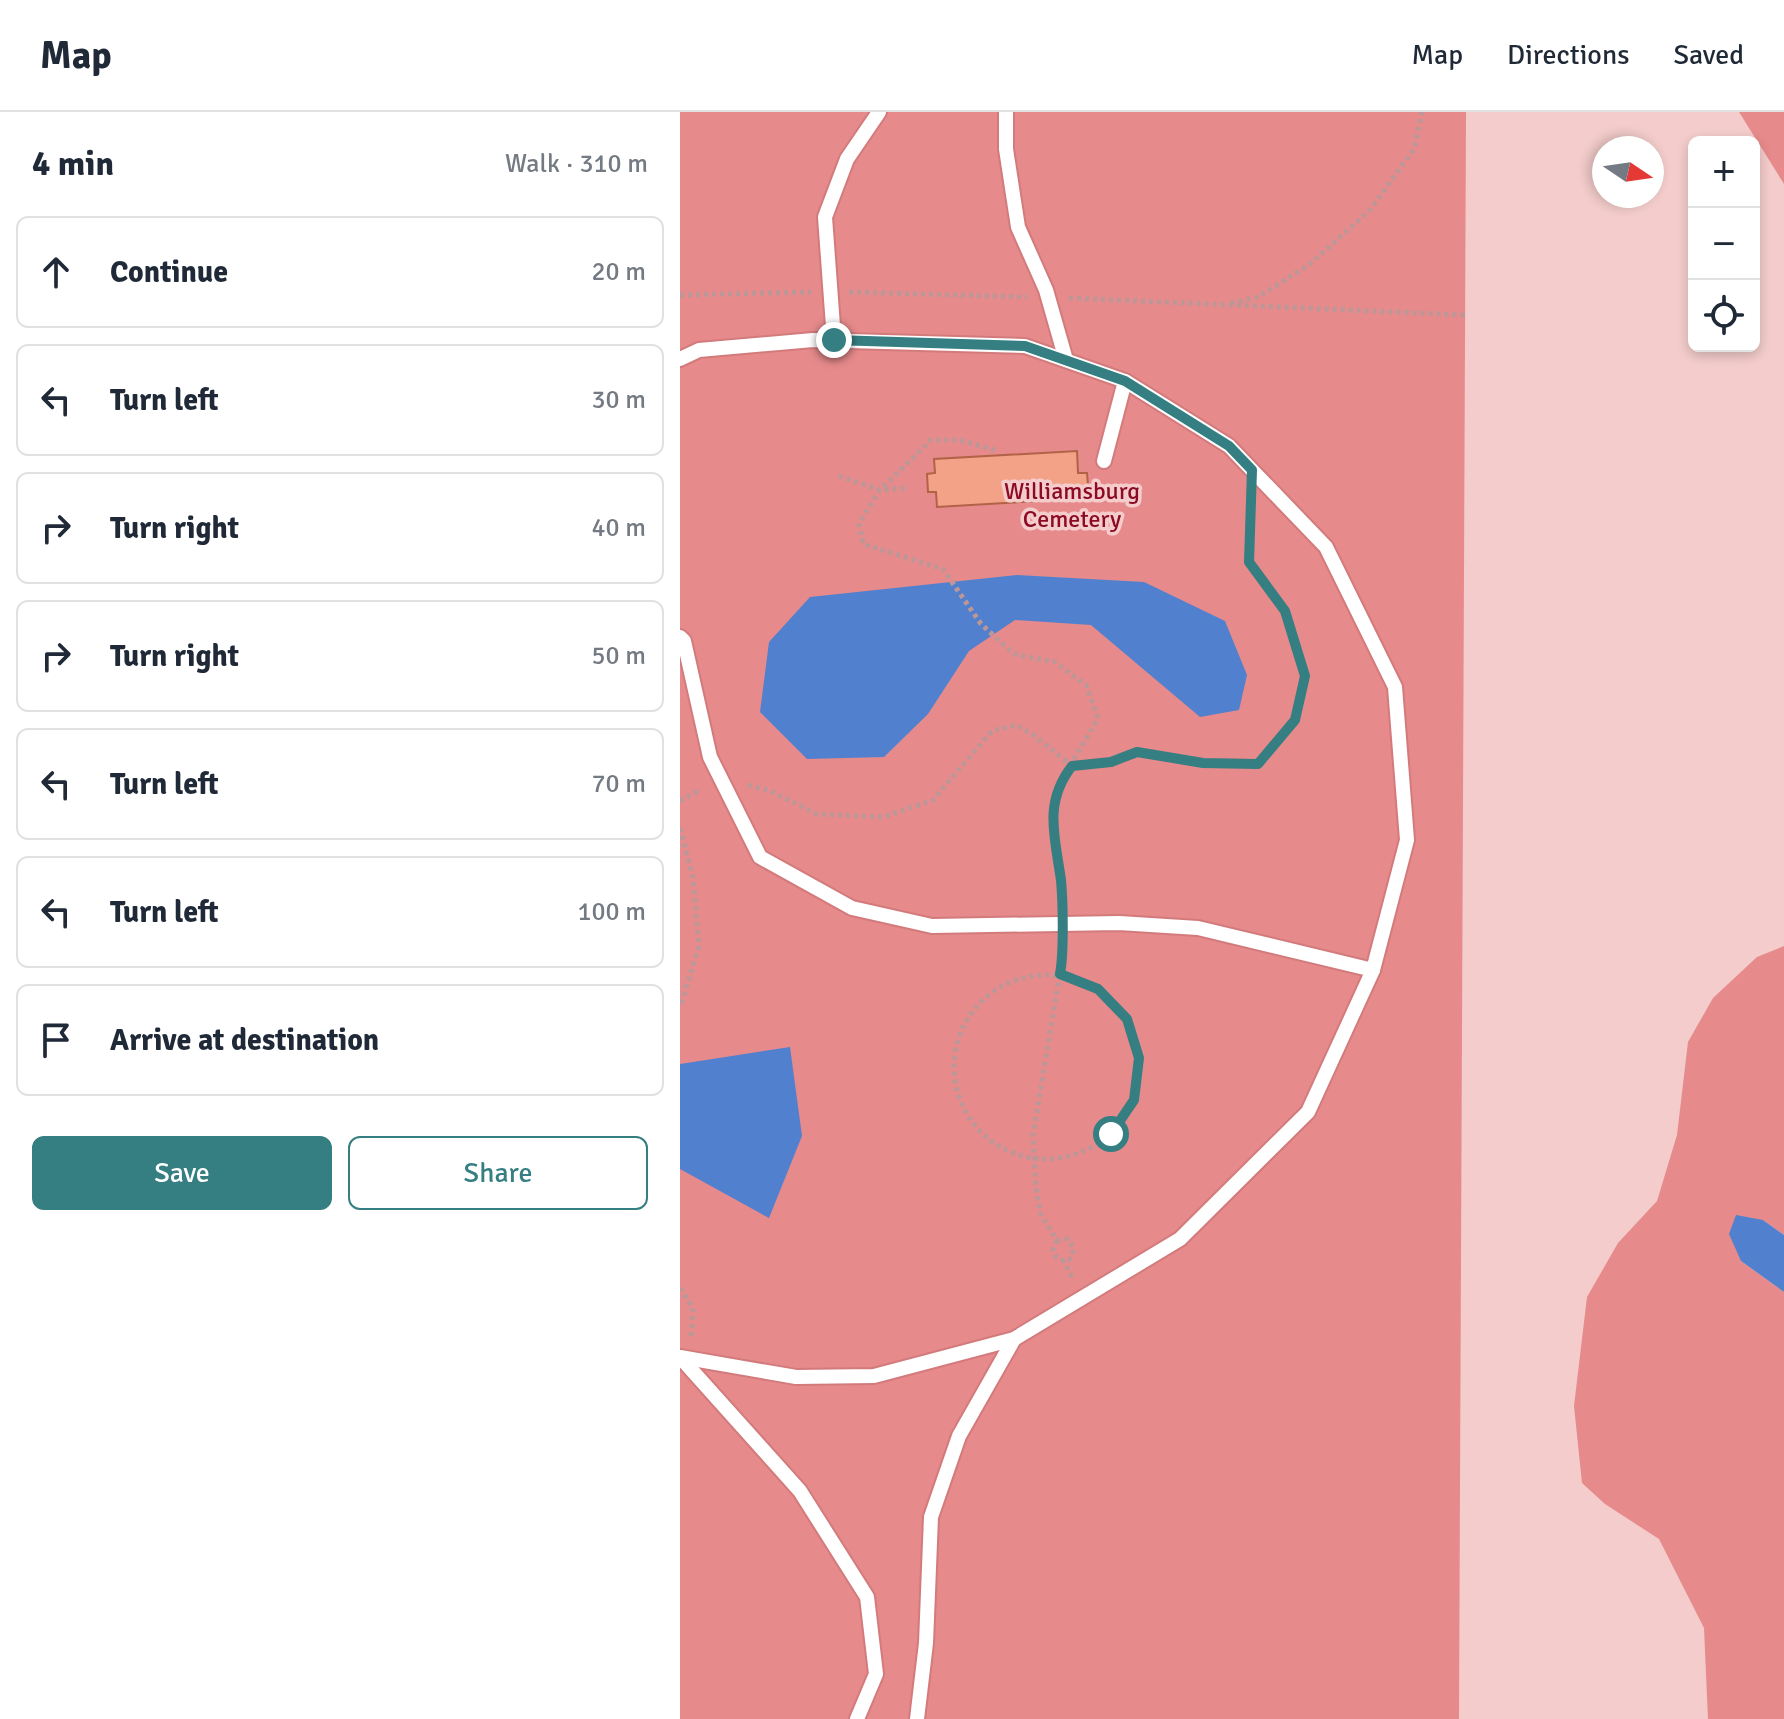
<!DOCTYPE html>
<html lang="en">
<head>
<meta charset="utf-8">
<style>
	:root { --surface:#fff; --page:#f2f2f3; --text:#1f2937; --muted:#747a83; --line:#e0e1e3; --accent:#357e81 }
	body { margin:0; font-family:Signika,sans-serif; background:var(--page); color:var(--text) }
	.controls { position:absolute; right:24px; top:24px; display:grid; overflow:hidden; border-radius:12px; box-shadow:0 4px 12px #0003 }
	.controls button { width:72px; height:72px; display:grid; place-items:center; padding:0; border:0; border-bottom:2px solid var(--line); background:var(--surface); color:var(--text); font:40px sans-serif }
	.compass { position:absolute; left:912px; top:24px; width:72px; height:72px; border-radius:50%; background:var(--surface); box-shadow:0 4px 12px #0003; rotate:103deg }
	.stop { position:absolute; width:24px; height:24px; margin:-18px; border:6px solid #357e81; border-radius:50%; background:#fff }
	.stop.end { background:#357e81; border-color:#fff; box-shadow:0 2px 8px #0008 }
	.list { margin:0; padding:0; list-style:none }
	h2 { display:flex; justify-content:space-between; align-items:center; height:104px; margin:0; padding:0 32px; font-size:34px }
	h2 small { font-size:26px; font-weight:400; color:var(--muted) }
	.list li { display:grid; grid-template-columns:52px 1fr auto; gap:24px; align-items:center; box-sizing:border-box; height:112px; margin:0 16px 16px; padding:0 16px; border:2px solid var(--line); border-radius:12px }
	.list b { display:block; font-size:30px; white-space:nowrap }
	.list em { font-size:26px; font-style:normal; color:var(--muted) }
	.actions { display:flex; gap:16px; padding:24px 32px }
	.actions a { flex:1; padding:18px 0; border:2px solid var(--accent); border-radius:12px; text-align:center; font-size:28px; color:var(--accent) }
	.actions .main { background:var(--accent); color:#fff }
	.icon { flex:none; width:44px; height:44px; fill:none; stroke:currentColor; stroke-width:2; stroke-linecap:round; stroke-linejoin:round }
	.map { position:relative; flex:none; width:1104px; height:1607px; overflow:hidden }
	header { display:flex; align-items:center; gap:48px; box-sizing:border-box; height:112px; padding:0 40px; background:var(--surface); border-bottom:2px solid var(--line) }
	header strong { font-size:38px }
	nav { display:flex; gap:44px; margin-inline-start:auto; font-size:28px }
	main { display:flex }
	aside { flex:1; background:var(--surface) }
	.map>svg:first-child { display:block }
	.green { fill:#e68a8b }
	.water { fill:#5181ce }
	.building { fill:#f3a287; stroke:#b16247; stroke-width:2 }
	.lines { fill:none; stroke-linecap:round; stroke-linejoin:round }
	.lane-casing { stroke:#d37b7c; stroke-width:18 }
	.path { stroke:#bd9797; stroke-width:5; stroke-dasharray:4 4; stroke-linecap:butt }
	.lane { stroke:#fff; stroke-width:14 }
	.route { stroke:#357e81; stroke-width:10 }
	.labels { text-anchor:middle; stroke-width:7; stroke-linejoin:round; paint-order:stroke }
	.park-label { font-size:24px; fill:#8d0a25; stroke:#f3cccb }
</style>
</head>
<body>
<header>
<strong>Map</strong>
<nav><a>Map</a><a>Directions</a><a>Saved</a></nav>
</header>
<main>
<aside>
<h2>4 min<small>Walk · 310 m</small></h2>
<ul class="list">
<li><svg class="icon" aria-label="ahead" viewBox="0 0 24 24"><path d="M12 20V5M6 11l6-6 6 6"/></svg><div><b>Continue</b></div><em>20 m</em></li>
<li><svg class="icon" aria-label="left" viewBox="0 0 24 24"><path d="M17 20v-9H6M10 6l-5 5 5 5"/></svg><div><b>Turn left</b></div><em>30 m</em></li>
<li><svg class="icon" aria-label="right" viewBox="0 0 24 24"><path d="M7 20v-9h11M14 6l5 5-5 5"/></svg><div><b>Turn right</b></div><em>40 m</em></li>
<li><svg class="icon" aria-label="right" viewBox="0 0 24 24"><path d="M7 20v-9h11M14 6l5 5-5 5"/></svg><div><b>Turn right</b></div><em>50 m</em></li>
<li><svg class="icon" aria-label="left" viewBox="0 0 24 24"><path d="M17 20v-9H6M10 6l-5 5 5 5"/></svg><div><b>Turn left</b></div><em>70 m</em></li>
<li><svg class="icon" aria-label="left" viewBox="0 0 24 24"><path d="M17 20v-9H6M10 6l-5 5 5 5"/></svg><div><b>Turn left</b></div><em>100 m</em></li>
<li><svg class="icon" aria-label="arrive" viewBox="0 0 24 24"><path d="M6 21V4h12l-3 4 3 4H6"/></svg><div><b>Arrive at destination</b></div></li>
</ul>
<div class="actions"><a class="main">Save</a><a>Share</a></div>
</aside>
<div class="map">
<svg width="1104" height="1607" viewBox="0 0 1104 1607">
	<rect width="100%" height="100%" fill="#f3cccb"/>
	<g class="green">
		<path d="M0,0H786L779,1607H0Z"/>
		<path d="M1059,0H1104V72Z"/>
		<path d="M1104,834V1123L1083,1108L1061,1149L1104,1180V1607H1028L1024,1516L979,1427L925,1392L902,1371L894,1294L907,1185L938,1131L977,1089L997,1023L1008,930L1033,886L1077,845Z"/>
	</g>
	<g class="water">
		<path d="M337,463L464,470L545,509L567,563L559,598L520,605L411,513L335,508L289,539L248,602L204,645L127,647L80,600L89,530L130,485Z"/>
		<path d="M110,935L122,1024L89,1106L0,1057V952Z"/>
		<path d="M1056,1103L1083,1108L1104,1123V1180L1061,1149L1049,1122Z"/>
	</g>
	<path class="building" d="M397,339L398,361H407L409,386L257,395L256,380H248L247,362L255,361L254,347Z"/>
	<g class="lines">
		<defs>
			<g id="lane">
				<path d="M326,0V37L338,115L366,178L386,248"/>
				<path d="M154,228L145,105L167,47L199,0"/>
				<path d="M0,247L19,238L133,228L345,234L445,269L549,334L646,435L715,575L727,728L693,858L628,1000L500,1127L334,1227L194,1264L116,1265L0,1245"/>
				<path d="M424,349L445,269"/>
				<path d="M0,525L4,529L30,645L80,745L172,796L252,814L439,811L518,816L693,858"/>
				<path d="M0,1245L120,1379L187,1485L196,1562L177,1607"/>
				<path d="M237,1607L246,1531L251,1405L279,1324L334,1227"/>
			</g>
		</defs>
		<use href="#lane" class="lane-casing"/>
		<g class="path">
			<path d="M169,180L347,185"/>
			<path d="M0,183L131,180"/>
			<path d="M389,186L785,203"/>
			<path d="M551,191L578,185L630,152L690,98L734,37L742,0"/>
			<path d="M315,338L279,328H251L200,378L179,411L183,432L263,457L301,512L334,542L375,550L406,573L418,606C402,636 374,672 372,706C371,733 381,764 381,793"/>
			<path d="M159,364L200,378L228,376"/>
			<path d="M68,673L90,679L137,702L203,705L253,688L312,619L336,613L352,622L392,654L431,650L457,640L523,651L578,652L615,608L625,564L605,499L569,450L571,387"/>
			<path d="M0,689L21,677"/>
			<path d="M0,716L13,766L19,834L0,896"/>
			<path d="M382,831V849L353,1023L356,1076L361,1103L377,1128L387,1127L394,1136L390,1147L383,1148L393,1167"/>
			<circle cx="366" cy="955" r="92"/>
			<path d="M377,1128L373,1138L376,1145L383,1148"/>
			<path d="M0,1176L13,1196L11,1227"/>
		</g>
		<use href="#lane" class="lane"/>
	</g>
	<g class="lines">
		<path class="route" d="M154,228L345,234L445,269L549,334L572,358L569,450L605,499L625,564L615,608L578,652L523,651L457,640L431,650L392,654C363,691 375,725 381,768C383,791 384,840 380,862L418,877L447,907L459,946L454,988L431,1022"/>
	</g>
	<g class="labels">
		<g class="park-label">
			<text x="392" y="387">Williamsburg<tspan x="392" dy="28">Cemetery</tspan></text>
		</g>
	</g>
</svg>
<div class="controls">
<button>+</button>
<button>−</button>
<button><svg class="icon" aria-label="locate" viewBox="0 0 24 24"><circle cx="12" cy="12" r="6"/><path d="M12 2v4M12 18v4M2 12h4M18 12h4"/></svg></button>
</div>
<svg class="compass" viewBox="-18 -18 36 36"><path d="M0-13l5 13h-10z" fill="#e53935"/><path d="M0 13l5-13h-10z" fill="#747a83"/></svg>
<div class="stop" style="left:431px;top:1022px"></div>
<div class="stop end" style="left:154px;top:228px"></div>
</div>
</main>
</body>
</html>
